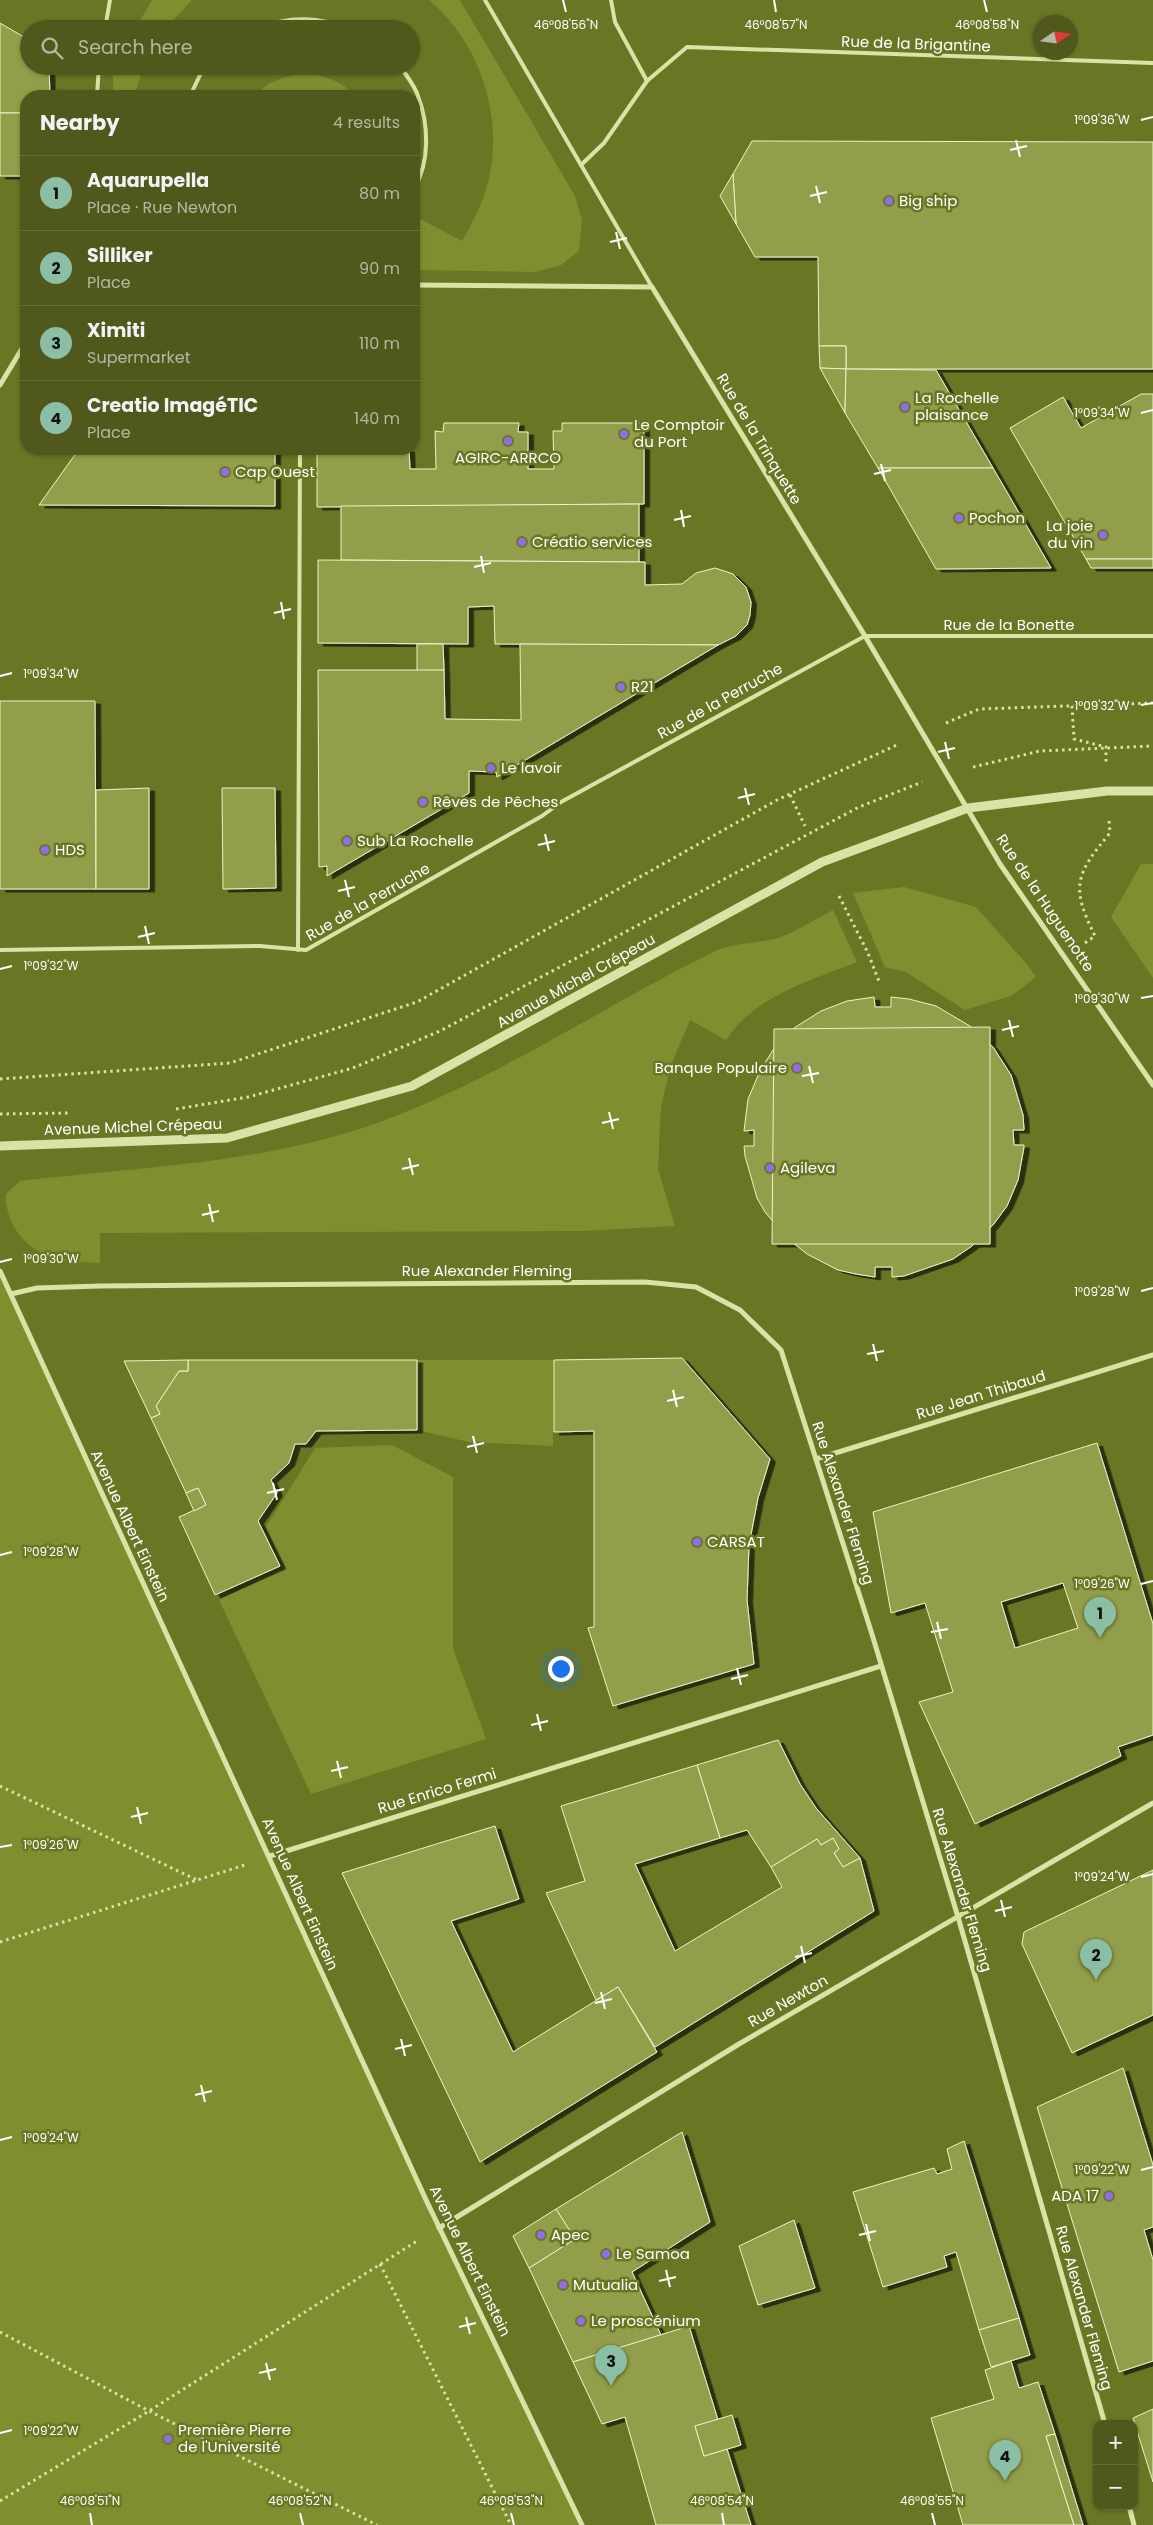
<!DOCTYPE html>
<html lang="en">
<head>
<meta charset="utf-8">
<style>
	:root { --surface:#50581c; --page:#5a6129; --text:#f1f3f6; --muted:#b4b8a3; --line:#676e3b; --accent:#8abfa5 }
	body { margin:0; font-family:Poppins,sans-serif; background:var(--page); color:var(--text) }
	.controls { position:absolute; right:15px; bottom:15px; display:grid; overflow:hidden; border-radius:10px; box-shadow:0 1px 4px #0004 }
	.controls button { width:45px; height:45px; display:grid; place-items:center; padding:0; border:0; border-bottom:1px solid var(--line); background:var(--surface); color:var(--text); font:25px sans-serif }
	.compass { position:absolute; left:1033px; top:15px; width:45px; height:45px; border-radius:50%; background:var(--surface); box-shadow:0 1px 4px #0004; rotate:77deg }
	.you { position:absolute; left:560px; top:1668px; width:18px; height:18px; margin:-12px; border:4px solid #fff; border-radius:50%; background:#1a73e8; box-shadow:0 0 0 8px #1a73e833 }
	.badge { display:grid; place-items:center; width:32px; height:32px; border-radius:50%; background:var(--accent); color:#111; font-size:16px; font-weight:700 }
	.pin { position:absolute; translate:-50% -41px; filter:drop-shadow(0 1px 2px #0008) }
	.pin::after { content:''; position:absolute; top:26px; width:18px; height:15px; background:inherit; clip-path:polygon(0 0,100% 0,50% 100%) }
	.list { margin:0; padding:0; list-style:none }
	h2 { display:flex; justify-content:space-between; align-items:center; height:65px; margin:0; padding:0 20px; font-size:21px }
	h2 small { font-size:16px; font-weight:400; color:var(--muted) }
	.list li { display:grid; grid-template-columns:32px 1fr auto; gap:15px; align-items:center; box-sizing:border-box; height:75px; padding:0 20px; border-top:1px solid var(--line) }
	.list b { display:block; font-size:19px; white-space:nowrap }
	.list p { margin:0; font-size:16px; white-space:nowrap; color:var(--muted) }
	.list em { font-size:16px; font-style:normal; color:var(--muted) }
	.icon { flex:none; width:28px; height:28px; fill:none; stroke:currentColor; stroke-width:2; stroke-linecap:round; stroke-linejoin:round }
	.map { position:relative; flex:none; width:1153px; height:2525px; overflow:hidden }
	.search { position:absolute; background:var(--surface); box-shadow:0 1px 4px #0004; left:20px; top:20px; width:400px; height:55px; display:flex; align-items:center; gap:12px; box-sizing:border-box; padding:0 18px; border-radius:28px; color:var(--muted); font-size:19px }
	.panel { position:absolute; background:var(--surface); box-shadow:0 1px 4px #0004; left:20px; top:90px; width:400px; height:365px; border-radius:20px }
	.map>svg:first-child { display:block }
	.green { fill:#818e30 }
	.building { fill:#929e4a; stroke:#edf2c8; fill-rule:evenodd; filter:url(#shadow) }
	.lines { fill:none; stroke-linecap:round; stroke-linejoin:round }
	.path { stroke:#dbe2a6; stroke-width:3; stroke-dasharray:2.5 4; stroke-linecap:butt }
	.service { stroke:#dbe2a6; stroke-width:4 }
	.minor { stroke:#dbe2a6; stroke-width:5 }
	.tertiary { stroke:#dbe2a6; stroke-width:9 }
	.ticks { fill:none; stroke:#fff; stroke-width:2 }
	.poi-dot { fill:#916beb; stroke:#6b7625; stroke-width:2 }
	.labels { text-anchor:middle; stroke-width:5; stroke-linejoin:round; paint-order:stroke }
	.street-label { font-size:15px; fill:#fff; stroke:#6b7625 }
	.poi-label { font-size:15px; fill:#fff; stroke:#6b7625; text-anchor:start }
	.ticks-label { font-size:12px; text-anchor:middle; fill:#fff; stroke:#6b7625; stroke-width:5; stroke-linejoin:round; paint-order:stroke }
</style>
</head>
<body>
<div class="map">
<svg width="1153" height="2525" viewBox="0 0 1153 2525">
	<defs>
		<filter id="shadow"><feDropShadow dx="5.5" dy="3" stdDeviation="0" flood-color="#0009"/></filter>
	</defs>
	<rect width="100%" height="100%" fill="#6b7625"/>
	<g class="green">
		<path d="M152,0H192L165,29H135Z"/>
		<path d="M429,0H460L575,196L582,220L579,251L561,265L536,272L414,270V220H422L462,241C471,226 479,210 485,193C507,125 483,45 429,0Z"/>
		<path d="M113,66H144L134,96H113Z"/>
		<path d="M304,73C324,76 342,80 354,96H255C267,81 286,76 304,73Z"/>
		<path d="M1141,864H1153V978L1111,917Z"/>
		<path d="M904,887L976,907L1025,962L1036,977L1011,996L965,1010L906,972L885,967L853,893Z"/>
		<path d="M833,910L857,962C809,981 755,996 726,1040L690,1020L671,1065L661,1107L658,1169L675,1226L584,1231L100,1233V1263C89,1262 75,1263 64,1261C31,1254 5,1229 6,1194L20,1181C140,1167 262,1164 377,1123C495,1080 599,1009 711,953C729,943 755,944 774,939C794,934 815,919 833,910Z"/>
		<path d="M0,1271L427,2202L582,2525H0Z"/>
		<path d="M417,1360H554L553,1446L469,1442L417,1430Z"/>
		<path d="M392,1445L453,1477V1648L486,1739L311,1794L219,1600L286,1567L266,1527L315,1448Z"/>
	</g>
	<g class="building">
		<path d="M0,23L29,40V66H49L50,96H26V113H0Z"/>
		<rect x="0" y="113" width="26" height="63"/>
		<path d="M752,141L1153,142V369H846V346H819L818,257H755L736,224L733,174Z"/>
		<path d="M733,174L736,224L720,196Z"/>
		<path d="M819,346H846V369L820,368Z"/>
		<path d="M820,368L846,369L845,413Z"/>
		<path d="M846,369L936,370L993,468H878L845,413Z"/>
		<path d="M1141,394H1153V559H1086L1010,428L1063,397L1081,428Z"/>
		<path d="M444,423H519L518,432H528V469H554L553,431H562V423H644V504L317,507V449H409L410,469H436L435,431L443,432Z"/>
		<path d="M79,449H275V506L39,505Z"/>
		<path d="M878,468H993L1051,568L936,569Z"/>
		<path d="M639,504V562L341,560V506Z"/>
		<path d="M1086,559H1153V568H1091Z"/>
		<path d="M318,560L645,562V585L682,584L696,573L715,568L733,574L746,587L751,602L750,615L747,625L736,636L718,645L495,644L494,606L468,607V644L318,643Z"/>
		<path d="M417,644H443L444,670L417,671Z"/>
		<path d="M520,644L718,645L497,777L496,772L469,771V793L327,876V866L319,867L318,670H444L445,719L521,720Z"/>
		<path d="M0,701H95L96,889H0Z"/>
		<path d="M149,788V889H96V790Z"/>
		<path d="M222,788H275L276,888L223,889Z"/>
		<path d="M874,997L875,1007H891V997L909,999L936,1006L970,1026L993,1047L1011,1075L1023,1115L1024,1130H1013L1014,1145H1024V1147L1018,1180L1007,1206L993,1225L972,1246L953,1259L904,1276L892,1277V1267H875V1277L856,1274L838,1270L807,1254L787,1238L765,1212L757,1198L745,1156L744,1146H754V1130L744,1131L748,1099L760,1071L773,1050L794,1028L821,1011L847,1001Z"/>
		<path d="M990,1027V1244H772L774,1029Z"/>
		<path d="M682,1358L770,1459L758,1498L749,1545L747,1600L754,1664L613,1706L588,1628L594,1627V1431L554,1432V1360Z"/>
		<path d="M188,1360H417V1430L316,1431L306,1444H295L289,1463L271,1480L277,1493L258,1521L280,1566L215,1595L179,1517L206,1505L198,1488L186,1493L151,1418L160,1414L156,1406L179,1371H188Z"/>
		<path d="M188,1360V1371H179L156,1406L160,1414L151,1418L124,1361Z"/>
		<path d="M1097,1443L1153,1624V1735L1118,1747L1121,1756L1117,1758L975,1824L919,1702L953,1692L925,1603L891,1613L873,1512ZM1063,1583L1078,1628L1015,1648L1001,1602Z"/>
		<path d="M198,1488L206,1505L194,1511L186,1493Z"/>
		<path d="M778,1740L800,1784L816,1808L860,1858L843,1867L834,1853L839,1849L833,1838L821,1845L817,1839L771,1867L747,1830L720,1838L697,1765Z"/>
		<path d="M697,1765L720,1838L635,1864L675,1951L782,1887L771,1867L817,1839L821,1845L833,1838L839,1849L834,1853L843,1867L860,1858L874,1911L655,2047L618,1987L596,2000L546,1893L585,1881L561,1806Z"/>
		<path d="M495,1826L519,1899L451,1921L513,2052L618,1987L657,2052L480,2162L342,1873Z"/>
		<path d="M1153,1870V2015L1072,2053L1022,1944L1024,1932Z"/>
		<path d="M1123,2068L1153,2165V2227L1144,2230L1153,2260V2361L1119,2372L1037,2107Z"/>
		<path d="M682,2132L710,2222L632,2272L661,2335L573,2362L529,2268L575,2239L556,2209Z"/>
		<path d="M964,2141L1019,2318L979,2330L956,2252L944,2256L947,2267L883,2287L853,2192L934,2168L937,2174L952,2169L947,2149Z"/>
		<path d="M556,2209L575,2239L529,2268L513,2236Z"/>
		<path d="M794,2220L815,2288L758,2305L739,2246Z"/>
		<path d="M1019,2318L1030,2355L991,2367L979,2330Z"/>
		<path d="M689,2326L718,2420L695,2426L704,2456L727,2449L751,2525H656L625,2417L602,2424L573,2362Z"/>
		<path d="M1011,2361L1019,2388L1038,2382L1055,2434L1046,2436L1074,2525H963L931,2418L994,2399L985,2370Z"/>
		<path d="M1153,2409V2482L1133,2418Z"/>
		<path d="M732,2415L741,2445L704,2456L695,2426Z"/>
		<path d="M1055,2434L1083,2525H1074L1046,2436Z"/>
	</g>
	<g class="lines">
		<g class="path">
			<path d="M1072,706L1074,739L1106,747V764"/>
			<path d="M946,723L979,709L1153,703"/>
			<path d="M973,767L1040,751L1153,746"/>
			<path d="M790,795L805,826"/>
			<path d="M839,896L868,953L880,984"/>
			<path d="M1085,943L1095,936C1070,886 1076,874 1110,833L1109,820"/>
			<path d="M0,1079L230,1063L417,1002L777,800L899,744"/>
			<path d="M176,1109L248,1097L353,1068L440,1031L859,807L922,782"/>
			<path d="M0,1114L68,1113"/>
			<path d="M0,1786L199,1881"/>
			<path d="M0,1942L245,1865"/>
			<path d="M380,2264L511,2525"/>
			<path d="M0,2332L149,2411L377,2525"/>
			<path d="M0,2501L149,2411L417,2241"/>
		</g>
		<g class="service">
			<path d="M485,0L652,287"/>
			<path d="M611,0L615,22L647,81"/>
			<path d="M105,29L110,0"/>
			<path d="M257,29C292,14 319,18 354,29"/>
			<path d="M400,66C406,75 415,86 418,96C429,125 430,162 414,189"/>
			<path d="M97,96L99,66"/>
			<path d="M190,96L201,73L208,66"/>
			<path d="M581,165L604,143L647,81L687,47L1153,63"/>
			<path d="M0,950L260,946L306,950L542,816L561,802L865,636H1153"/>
			<path d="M298,950L300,449"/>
		</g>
		<g class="minor">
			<path d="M414,285L652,287L865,636L1000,864L1153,1085"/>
			<path d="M0,385L26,342"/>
			<path d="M0,1271L427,2202L582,2525"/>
			<path d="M11,1294L37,1288L100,1286L645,1282L696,1287L740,1310L781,1350L871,1631L958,1917L1105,2424"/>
			<path d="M816,1459L1153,1355"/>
			<path d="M270,1856L881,1666"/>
			<path d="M439,2228L739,2044L1153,1803"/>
			<path d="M1129,2506L1134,2525"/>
		</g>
		<path class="tertiary" d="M0,1146L227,1138L412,1086L822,862L968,808L1107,791H1153"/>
	</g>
	<path class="ticks" d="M563,0L566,12M774,0L776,12M984,0L987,12M1141,120L1153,117M1016,140L1020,157M1010,150L1027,146M816,186L820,203M810,196L827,192M616,232L620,249M610,242L627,238M1141,413L1153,410M881,464L885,481M874,474L891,470M681,510L684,527M674,520L691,516M481,556L484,573M474,567L491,563M281,602L284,619M274,613L291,609M0,676L12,673M1141,705L1153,703M945,742L949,759M938,752L955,748M745,788L749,805M738,798L755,794M545,834L549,851M538,845L555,841M345,880L349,897M338,891L355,887M145,926L149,944M138,937L155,933M0,969L12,966M1141,998L1153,996M1009,1020L1013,1037M1002,1030L1019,1026M809,1066L813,1083M802,1076L819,1073M609,1112L613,1129M602,1123L619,1119M409,1158L413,1175M402,1169L419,1165M209,1204L213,1222M202,1215L219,1211M0,1262L12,1259M1141,1291L1153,1288M873,1344L877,1361M867,1354L884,1351M673,1390L677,1407M667,1401L684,1397M473,1436L477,1453M467,1447L484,1443M273,1483L277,1500M267,1493L284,1489M0,1555L12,1552M1141,1584L1153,1581M937,1622L941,1639M931,1632L948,1629M737,1668L741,1685M731,1679L748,1675M537,1714L541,1731M531,1725L548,1721M337,1761L341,1778M331,1771L348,1767M137,1807L141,1824M131,1817L148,1813M0,1847L12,1845M1141,1877L1153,1874M1001,1900L1005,1917M995,1911L1012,1907M801,1946L805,1963M795,1957L812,1953M601,1992L605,2009M595,2003L612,1999M401,2039L405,2056M395,2049L412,2045M201,2085L205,2102M195,2095L212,2091M0,2140L12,2137M1141,2170L1153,2167M866,2224L870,2241M859,2235L876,2231M666,2270L670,2287M659,2281L676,2277M466,2317L470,2334M459,2327L476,2323M266,2363L270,2380M259,2373L276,2369M0,2433L12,2430M90,2513L92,2525M300,2513L303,2525M511,2513L514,2525M722,2513L724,2525M932,2513L935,2525"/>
	<g class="poi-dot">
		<circle cx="889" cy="201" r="5"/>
		<circle cx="905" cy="407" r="5"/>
		<circle cx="624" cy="434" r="5"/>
		<circle cx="508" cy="441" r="5"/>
		<circle cx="225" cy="472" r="5"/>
		<circle cx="959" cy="518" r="5"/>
		<circle cx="1103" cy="535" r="5"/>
		<circle cx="522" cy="542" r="5"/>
		<circle cx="621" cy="687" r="5"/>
		<circle cx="491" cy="768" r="5"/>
		<circle cx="423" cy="802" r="5"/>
		<circle cx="347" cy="841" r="5"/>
		<circle cx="45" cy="850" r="5"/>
		<circle cx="797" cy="1068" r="5"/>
		<circle cx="770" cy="1168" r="5"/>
		<circle cx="697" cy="1542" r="5"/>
		<circle cx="1109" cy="2196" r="5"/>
		<circle cx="541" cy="2235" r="5"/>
		<circle cx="606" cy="2254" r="5"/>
		<circle cx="563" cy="2285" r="5"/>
		<circle cx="581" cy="2321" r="5"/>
		<circle cx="168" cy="2439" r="5"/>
	</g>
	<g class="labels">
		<g class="street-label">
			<text transform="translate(916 44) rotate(2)" y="5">Rue de la Brigantine</text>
			<text transform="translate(759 439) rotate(59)" y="5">Rue de la Trinquette</text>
			<text x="1009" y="630">Rue de la Bonette</text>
			<text transform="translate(720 701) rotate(-29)" y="5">Rue de la Perruche</text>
			<text transform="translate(368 902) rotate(-30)" y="5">Rue de la Perruche</text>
			<text transform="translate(1045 903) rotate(56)" y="5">Rue de la Huguenotte</text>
			<text transform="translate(576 981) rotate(-29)" y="5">Avenue Michel Crépeau</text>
			<text transform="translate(133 1127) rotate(-2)" y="5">Avenue Michel Crépeau</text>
			<text x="487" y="1276">Rue Alexander Fleming</text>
			<text transform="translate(981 1395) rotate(-17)" y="5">Rue Jean Thibaud</text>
			<text transform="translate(843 1503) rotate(72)" y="5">Rue Alexander Fleming</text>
			<text transform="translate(130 1526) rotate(65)" y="5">Avenue Albert Einstein</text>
			<text transform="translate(437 1791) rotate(-17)" y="5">Rue Enrico Fermi</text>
			<text transform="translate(962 1890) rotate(73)" y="5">Rue Alexander Fleming</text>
			<text transform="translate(300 1894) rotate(66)" y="5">Avenue Albert Einstein</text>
			<text transform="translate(788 2001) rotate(-30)" y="5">Rue Newton</text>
			<text transform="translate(470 2261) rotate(64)" y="5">Avenue Albert Einstein</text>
			<text transform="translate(1084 2308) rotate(74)" y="5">Rue Alexander Fleming</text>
		</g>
		<g class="poi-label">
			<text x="899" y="206">Big ship</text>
			<text x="915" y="403">La Rochelle<tspan x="915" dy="17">plaisance</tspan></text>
			<text x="634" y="430">Le Comptoir<tspan x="634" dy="17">du Port</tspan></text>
			<text x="508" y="463" text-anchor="middle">AGIRC-ARRCO</text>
			<text x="235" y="477">Cap Ouest</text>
			<text x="969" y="523">Pochon</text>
			<text x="1093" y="531" text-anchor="end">La joie<tspan x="1093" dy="17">du vin</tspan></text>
			<text x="532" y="547">Créatio services</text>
			<text x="631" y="692">R21</text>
			<text x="501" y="773">Le lavoir</text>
			<text x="433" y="807">Rêves de Pêches</text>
			<text x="357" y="846">Sub La Rochelle</text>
			<text x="55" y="855">HDS</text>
			<text x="787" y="1073" text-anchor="end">Banque Populaire</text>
			<text x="780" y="1173">Agileva</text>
			<text x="707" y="1547">CARSAT</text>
			<text x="1099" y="2201" text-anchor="end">ADA 17</text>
			<text x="551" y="2240">Apec</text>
			<text x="616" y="2259">Le Samoa</text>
			<text x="573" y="2290">Mutualia</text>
			<text x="591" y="2326">Le proscénium</text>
			<text x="178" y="2435">Première Pierre<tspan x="178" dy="17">de l'Université</tspan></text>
		</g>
	</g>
	<g class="ticks-label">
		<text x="566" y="29">46°08'56"N</text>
		<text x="776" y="29">46°08'57"N</text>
		<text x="987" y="29">46°08'58"N</text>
		<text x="1102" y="124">1°09'36"W</text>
		<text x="1102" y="417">1°09'34"W</text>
		<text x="51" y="678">1°09'34"W</text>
		<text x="1102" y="710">1°09'32"W</text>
		<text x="51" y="970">1°09'32"W</text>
		<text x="1102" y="1003">1°09'30"W</text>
		<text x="51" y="1263">1°09'30"W</text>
		<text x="1102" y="1296">1°09'28"W</text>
		<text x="51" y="1556">1°09'28"W</text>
		<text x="1102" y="1588">1°09'26"W</text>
		<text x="51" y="1849">1°09'26"W</text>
		<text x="1102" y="1881">1°09'24"W</text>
		<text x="51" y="2142">1°09'24"W</text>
		<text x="1102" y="2174">1°09'22"W</text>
		<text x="51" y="2435">1°09'22"W</text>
		<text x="90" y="2505">46°08'51"N</text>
		<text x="300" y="2505">46°08'52"N</text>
		<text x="511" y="2505">46°08'53"N</text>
		<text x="722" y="2505">46°08'54"N</text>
		<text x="932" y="2505">46°08'55"N</text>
	</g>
</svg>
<div class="controls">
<button>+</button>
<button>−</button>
</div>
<svg class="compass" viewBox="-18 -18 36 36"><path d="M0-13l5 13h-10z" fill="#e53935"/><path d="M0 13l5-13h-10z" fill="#b4b8a3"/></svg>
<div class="you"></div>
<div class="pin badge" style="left:1100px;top:1638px">1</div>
<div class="pin badge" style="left:1096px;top:1980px">2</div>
<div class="pin badge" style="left:611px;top:2386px">3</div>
<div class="pin badge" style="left:1005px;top:2481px">4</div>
<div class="search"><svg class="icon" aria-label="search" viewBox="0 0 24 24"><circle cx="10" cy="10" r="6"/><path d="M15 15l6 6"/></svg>Search here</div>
<section class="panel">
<h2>Nearby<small>4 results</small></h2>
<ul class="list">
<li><span class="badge">1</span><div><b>Aquarupella</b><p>Place · Rue Newton</p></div><em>80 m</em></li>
<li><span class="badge">2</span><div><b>Silliker</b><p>Place</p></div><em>90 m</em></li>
<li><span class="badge">3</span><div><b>Ximiti</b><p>Supermarket</p></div><em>110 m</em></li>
<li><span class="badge">4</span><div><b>Creatio ImagéTIC</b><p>Place</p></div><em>140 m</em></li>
</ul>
</section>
</div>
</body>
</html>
